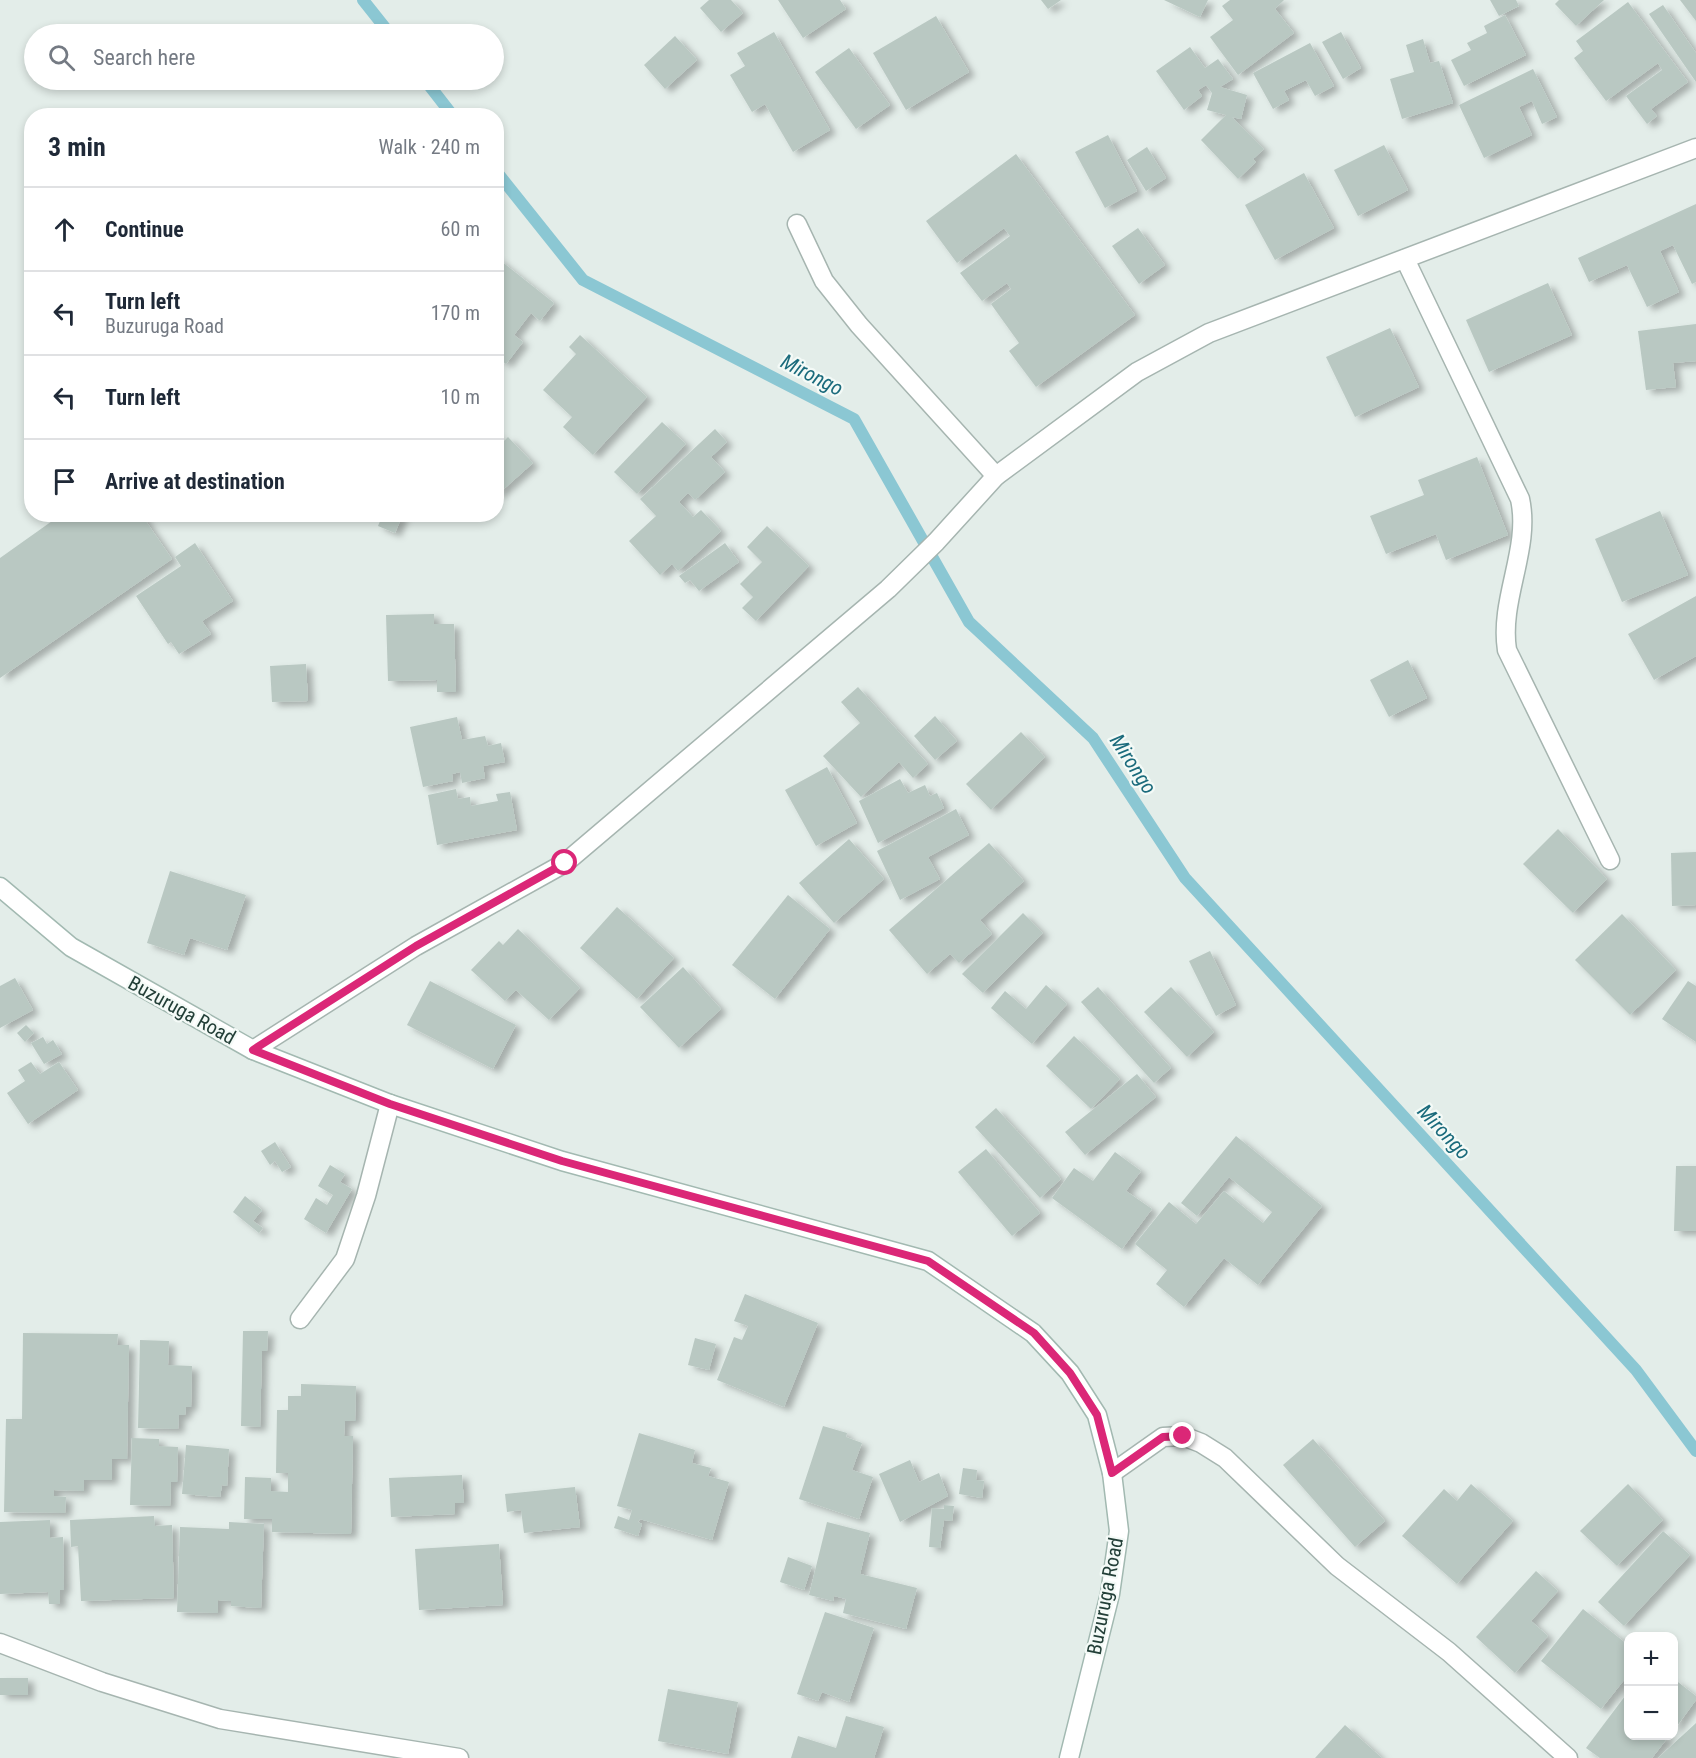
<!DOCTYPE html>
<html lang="en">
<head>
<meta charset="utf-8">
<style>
	:root { --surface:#fff; --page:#f6f6f7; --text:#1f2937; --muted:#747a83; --line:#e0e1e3 }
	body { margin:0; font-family:"Roboto Condensed",sans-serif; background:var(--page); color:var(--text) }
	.controls { position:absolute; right:18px; bottom:18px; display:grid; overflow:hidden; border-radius:12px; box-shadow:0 3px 9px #0003 }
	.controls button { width:54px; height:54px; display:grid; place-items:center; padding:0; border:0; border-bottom:2px solid var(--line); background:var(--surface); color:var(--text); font:30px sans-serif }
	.stop { position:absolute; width:18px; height:18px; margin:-14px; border:4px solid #db2777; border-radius:50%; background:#fff }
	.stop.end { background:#db2777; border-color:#fff; box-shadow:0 2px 6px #0008 }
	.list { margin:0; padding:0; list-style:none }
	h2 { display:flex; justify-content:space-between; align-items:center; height:78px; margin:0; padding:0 24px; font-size:26px }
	h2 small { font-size:20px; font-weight:400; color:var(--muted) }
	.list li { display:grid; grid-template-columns:39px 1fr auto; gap:18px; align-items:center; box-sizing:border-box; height:84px; padding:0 24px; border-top:2px solid var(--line) }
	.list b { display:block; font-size:22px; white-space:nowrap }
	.list p { margin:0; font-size:20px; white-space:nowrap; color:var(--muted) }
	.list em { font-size:20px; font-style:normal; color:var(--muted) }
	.icon { flex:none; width:33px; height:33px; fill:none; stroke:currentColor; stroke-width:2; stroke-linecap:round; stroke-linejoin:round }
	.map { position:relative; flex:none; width:1696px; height:1758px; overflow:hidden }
	.search { position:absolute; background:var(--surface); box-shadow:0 3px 9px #0003; left:24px; top:24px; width:480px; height:66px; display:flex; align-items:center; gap:15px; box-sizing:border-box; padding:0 21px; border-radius:33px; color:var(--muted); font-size:22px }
	.panel { position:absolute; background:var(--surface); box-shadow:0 3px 9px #0003; left:24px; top:108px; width:480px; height:414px; border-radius:24px }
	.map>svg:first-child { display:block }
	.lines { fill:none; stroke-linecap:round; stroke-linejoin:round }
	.stream { stroke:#8bc7d3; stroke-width:12 }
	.building { fill:#b9c8c2; filter:url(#shadow) }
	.minor-casing { stroke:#a6b5b0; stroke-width:21 }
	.secondary-casing { stroke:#a2b9b1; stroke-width:21 }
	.minor { stroke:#fff; stroke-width:18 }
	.secondary { stroke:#fff; stroke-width:18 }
	.route { stroke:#db2777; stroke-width:8 }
	.labels { text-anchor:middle; stroke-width:4.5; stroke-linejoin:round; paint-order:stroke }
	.street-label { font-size:20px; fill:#233f38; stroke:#f4faf7 }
	.water-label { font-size:21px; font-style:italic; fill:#1b6b7c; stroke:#f4faf7 }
</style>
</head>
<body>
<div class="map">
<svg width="1696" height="1758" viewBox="0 0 1696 1758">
	<defs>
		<filter id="shadow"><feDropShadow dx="6" dy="4" stdDeviation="3" flood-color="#0004"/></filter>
	</defs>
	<rect width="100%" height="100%" fill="#e3ede9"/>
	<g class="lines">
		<g class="stream">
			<path d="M363,0L390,34"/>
			<path d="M425,80L453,116"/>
			<path d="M496,171L583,280L854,419L969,622L1093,738L1185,878L1636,1370L1696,1451"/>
		</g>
	</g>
	<g class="building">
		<path d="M709,0H731L743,13L721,32L700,8Z"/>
		<path d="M778,0H840L846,9L803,38Z"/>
		<path d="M1041,0H1061L1048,9Z"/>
		<path d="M1164,0H1208L1200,17Z"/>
		<path d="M1230,0H1284L1275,9L1294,33L1238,75L1210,37L1233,20L1222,6Z"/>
		<path d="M1490,0H1516L1519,6L1499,16Z"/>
		<path d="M1559,0H1604L1576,26L1555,4Z"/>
		<path d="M1680,0H1696V21Z"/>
		<path d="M1628,2L1688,82L1651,109L1657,116L1647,124L1626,96L1662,70L1658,63L1606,101L1574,58L1583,51L1576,41Z"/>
		<path d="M1663,5L1696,53V82L1649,14Z"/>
		<path d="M1505,15L1526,55L1464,86L1451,60L1471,50L1467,43L1487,33L1484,26Z"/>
		<path d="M936,16L969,72L906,110L873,53Z"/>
		<path d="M774,32L830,130L793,152L765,104L752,112L730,75L745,66L737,53Z"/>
		<path d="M1341,32L1361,68L1343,79L1322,42Z"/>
		<path d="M675,36L697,60L665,89L644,65Z"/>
		<path d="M1423,39L1430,63L1439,61L1453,103L1402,119L1390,79L1414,72L1406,45Z"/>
		<path d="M1310,43L1334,86L1315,96L1306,80L1284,91L1289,100L1273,109L1253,73Z"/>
		<path d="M1190,47L1205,68L1218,59L1233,79L1220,87L1247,95L1241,119L1232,117L1264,149L1253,159L1256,162L1238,179L1201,140L1226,115L1207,110L1212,93L1206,85L1198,90L1202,96L1184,110L1156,71Z"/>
		<path d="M849,48L890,105L856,129L815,72Z"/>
		<path d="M1533,69L1557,117L1542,124L1532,101L1519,107L1532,135L1484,158L1459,105Z"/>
		<path d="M1108,135L1137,191L1105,208L1075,152Z"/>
		<path d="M1384,145L1408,190L1358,216L1334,170Z"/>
		<path d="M1147,147L1166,178L1146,191L1127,160Z"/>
		<path d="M1016,154L1135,315L1036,387L1009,351L1019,343L991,304L1011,289L1007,283L982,301L960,273L1010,236L1004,228L957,263L926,221Z"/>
		<path d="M1304,173L1334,228L1275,260L1245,205Z"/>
		<path d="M1696,204V282L1692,284L1673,245L1660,251L1679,292L1647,307L1627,265L1589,282L1578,258Z"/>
		<path d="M1138,228L1165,265L1139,284L1112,246Z"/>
		<path d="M496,257L554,303L540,321L531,313L514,335L523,342L506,364L496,356Z"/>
		<path d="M1548,283L1572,335L1489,372L1466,320Z"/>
		<path d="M1696,324V361L1673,363L1676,387L1646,390L1638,331Z"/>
		<path d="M1390,328L1419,387L1355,417L1326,357Z"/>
		<path d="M580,335L647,397L593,455L563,427L572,417L543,390L576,354L569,347Z"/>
		<path d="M662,422L686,444L637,494L614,472Z"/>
		<path d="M715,429L727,442L711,457L725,472L695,500L688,493L679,502L693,517L701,510L721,531L678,571L672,564L660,575L629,541L656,516L640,499Z"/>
		<path d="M496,433L504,441L508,437L533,463L496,496Z"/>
		<path d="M1477,457L1508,535L1446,560L1436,534L1386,554L1370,516L1424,495L1418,480Z"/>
		<path d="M1660,511L1688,575L1622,602L1595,539Z"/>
		<path d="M62,514H141L172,559L0,678V558Z"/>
		<path d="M383,514H403L395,533L378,526Z"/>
		<path d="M767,526L809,566L756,621L742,608L753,597L740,584L762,562L747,547Z"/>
		<path d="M195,543L233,601L202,621L211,634L179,654L171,642L168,644L136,596L181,566L175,557Z"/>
		<path d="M725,543L739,562L699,591L690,580L685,583L679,576Z"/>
		<path d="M1696,596V656L1654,680L1628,634Z"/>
		<path d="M434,614V624H454L456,692H437V680L388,681L386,615Z"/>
		<path d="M1408,660L1427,698L1389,717L1370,680Z"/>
		<path d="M306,664L308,701L272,702L270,666Z"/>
		<path d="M858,687L928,764L913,778L899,762L861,797L823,756L860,723L841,702Z"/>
		<path d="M935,716L957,741L935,760L914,736Z"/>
		<path d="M457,717L462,740L485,736L488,746L501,743L505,762L483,766L485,778L462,783L460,772L452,774L453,781L423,787L410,727Z"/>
		<path d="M1021,732L1045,757L991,810L966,784Z"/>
		<path d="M827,767L857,823L816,846L785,790Z"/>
		<path d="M900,779L908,793L925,785L930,796L937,793L944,808L878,843L859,801Z"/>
		<path d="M456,789L458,799L470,797L471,806L498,801L496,794L510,792L517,830L437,845L428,795Z"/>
		<path d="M956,809L969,835L928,857L940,879L900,900L877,851Z"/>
		<path d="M1558,829L1607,879L1573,913L1523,864Z"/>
		<path d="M849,839L884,879L834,923L799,883Z"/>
		<path d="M989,843L1024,881L980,920L992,934L959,963L950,954L927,974L889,930Z"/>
		<path d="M1696,852V905L1672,906L1671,853Z"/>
		<path d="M170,871L246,895L227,950L190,938L184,955L147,943Z"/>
		<path d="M788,895L830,929L775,999L732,965Z"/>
		<path d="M617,907L674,958L637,999L580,948Z"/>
		<path d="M1023,913L1043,933L983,993L962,974Z"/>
		<path d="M1622,914L1676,970L1630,1015L1575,960Z"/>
		<path d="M518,929L580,988L549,1020L516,990L505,1001L471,970L499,941L503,945Z"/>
		<path d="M1210,951L1236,1005L1216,1016L1189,961Z"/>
		<path d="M683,967L721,1009L679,1048L640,1007Z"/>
		<path d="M15,978L33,1010L0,1028V986Z"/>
		<path d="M430,981L516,1025L493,1069L407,1025Z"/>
		<path d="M1688,981L1696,986V1042L1662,1019Z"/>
		<path d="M1046,985L1067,1004L1032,1044L991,1008L1005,991L1026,1009Z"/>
		<path d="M1098,987L1171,1068L1154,1083L1081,1002Z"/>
		<path d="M1171,987L1214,1032L1187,1057L1144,1012Z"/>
		<path d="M26,1025L34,1033L25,1042L17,1033Z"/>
		<path d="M1074,1036L1120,1079L1091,1109L1046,1066Z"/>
		<path d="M43,1037L47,1044L53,1040L62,1054L44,1064L31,1043Z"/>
		<path d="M31,1062L40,1074L59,1062L78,1090L28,1124L7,1093L25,1081L18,1070Z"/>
		<path d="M1137,1074L1156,1097L1085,1155L1065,1132Z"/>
		<path d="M996,1108L1061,1179L1040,1198L975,1127Z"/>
		<path d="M1236,1136L1322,1206L1258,1285L1224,1258L1184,1307L1156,1284L1167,1270L1135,1244L1169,1202L1196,1224L1224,1191L1263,1223L1272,1212L1229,1177L1197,1216L1181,1203Z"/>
		<path d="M275,1142L291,1167L282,1172L275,1161L270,1165L261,1151Z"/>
		<path d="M986,1149L1040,1213L1012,1236L958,1172Z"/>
		<path d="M1115,1152L1141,1171L1126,1191L1152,1209L1122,1249L1052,1198L1074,1168L1093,1181Z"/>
		<path d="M330,1165L345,1174L340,1182L352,1189L326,1233L304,1219L316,1198L327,1205L333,1195L318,1186Z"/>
		<path d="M1676,1166H1696V1231H1674Z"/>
		<path d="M245,1196L262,1210L253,1221L263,1228L259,1233L233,1212Z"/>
		<path d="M745,1294L818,1323L784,1407L717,1380L734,1337L742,1340L748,1326L734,1321Z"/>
		<path d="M243,1331H268L267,1351H262L260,1427L241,1426Z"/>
		<path d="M23,1333L118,1334L117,1345H129L127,1459H112V1480H84V1491L54,1490V1496L66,1497L65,1513L4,1512L6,1419H22Z"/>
		<path d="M695,1338L716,1344L709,1370L688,1365Z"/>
		<path d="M140,1340L169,1341L168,1365L192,1366L191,1407H186L185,1415H179L178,1429L138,1428Z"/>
		<path d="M301,1384L356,1386L355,1421H345L344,1436H353L351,1534L272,1532V1519H244L245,1477L271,1478V1491L288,1492V1473H276L277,1410H288V1396H301Z"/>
		<path d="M823,1426L847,1433L846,1437L862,1443L852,1470L873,1477L859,1519L799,1499Z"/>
		<path d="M639,1433L695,1450L692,1463L711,1468L708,1476L729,1482L712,1540L640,1519L638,1522L642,1524L638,1536L614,1528L618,1516L629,1520L632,1510L617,1506Z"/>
		<path d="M132,1438L159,1439V1446L178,1447L177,1482H171L170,1506L130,1505Z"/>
		<path d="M1313,1439L1385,1521L1355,1547L1283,1465Z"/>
		<path d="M186,1445L229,1449L227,1486L222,1485L220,1497L182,1494Z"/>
		<path d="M910,1460L919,1482L939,1473L948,1496L900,1522L879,1474Z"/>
		<path d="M963,1468L977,1470L976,1480L984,1481L982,1498L959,1494Z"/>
		<path d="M462,1475L464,1503H455V1514L391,1517L389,1478Z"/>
		<path d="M1471,1484L1513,1521L1457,1584L1402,1536L1444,1489L1457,1501Z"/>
		<path d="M1628,1484L1663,1520L1617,1566L1580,1531Z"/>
		<path d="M575,1487L580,1527L524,1533L521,1510L507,1512L505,1494Z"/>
		<path d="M944,1505L954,1506L952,1521L944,1520L940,1548L929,1547L932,1508L944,1509Z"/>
		<path d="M154,1516L155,1526L172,1525L174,1598L81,1601L78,1546L71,1547L70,1520Z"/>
		<path d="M50,1520V1538L63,1537L64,1590H60V1604H49L48,1592L0,1594V1522Z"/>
		<path d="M229,1522L264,1524L261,1608L231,1606V1601L218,1600V1613L177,1612L180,1527L229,1529Z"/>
		<path d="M827,1522L870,1533L860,1574L917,1588L906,1629L843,1613L846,1599L834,1596L833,1601L809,1595Z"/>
		<path d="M1663,1531L1690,1555L1624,1626L1598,1602Z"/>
		<path d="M499,1544L503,1605L419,1610L415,1549Z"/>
		<path d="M788,1557L812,1566L804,1590L780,1582Z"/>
		<path d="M1536,1571L1558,1591L1531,1621L1548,1636L1515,1673L1476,1637Z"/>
		<path d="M1583,1609L1628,1645V1675L1601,1709L1541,1661Z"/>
		<path d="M825,1612L874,1628L849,1702L822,1692L818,1701L797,1694Z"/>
		<rect x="0" y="1678" width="28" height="17"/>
		<path d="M1674,1679L1696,1696V1700L1674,1730Z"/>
		<path d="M668,1689L738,1702L728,1754L658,1741Z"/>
		<path d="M1628,1692V1736H1669L1652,1758H1600L1586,1748Z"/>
		<path d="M846,1716L884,1727L874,1758H791L798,1736L836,1748Z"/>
		<path d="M1696,1723V1758H1658Z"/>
		<path d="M1345,1725L1382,1758H1315Z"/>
	</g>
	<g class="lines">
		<defs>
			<g id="minor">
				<path d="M797,224L824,281L859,325L996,476"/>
				<path d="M1405,259L1520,499C1531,549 1499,599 1507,650L1610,860"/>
				<path d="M253,1050L416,946L565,863L888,589L936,542L996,476L1137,372L1209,333L1696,148"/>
				<path d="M300,1319L345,1259L366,1196L390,1104"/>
				<path d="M1112,1473L1163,1437L1183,1436L1201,1443L1225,1458L1337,1566L1449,1652L1568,1758"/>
				<path d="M0,1643L102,1682L220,1719L459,1758"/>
			</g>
			<path id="secondary" d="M0,887L71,947L253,1050L390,1104L562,1161L928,1261L1033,1333L1070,1373L1097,1415L1112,1473L1119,1531L1110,1594L1069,1758"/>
		</defs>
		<use href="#minor" class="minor-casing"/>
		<use href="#secondary" class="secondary-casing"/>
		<use href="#minor" class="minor"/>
		<use href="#secondary" class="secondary"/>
	</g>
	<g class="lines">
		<path class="route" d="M565,863L416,946L253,1050L390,1104L562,1161L928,1261L1034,1333L1070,1373L1097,1415L1112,1473L1163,1437L1183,1436"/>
	</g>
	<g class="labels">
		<g class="street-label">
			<text transform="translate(182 1010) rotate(29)" y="7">Buzuruga Road</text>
			<text transform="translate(1105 1596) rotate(-79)" y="7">Buzuruga Road</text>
		</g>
		<g class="water-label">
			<text transform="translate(812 375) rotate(27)" y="7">Mirongo</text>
			<text transform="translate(1133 764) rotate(57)" y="7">Mirongo</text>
			<text transform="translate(1444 1132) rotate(47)" y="7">Mirongo</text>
		</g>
	</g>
</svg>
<div class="controls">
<button>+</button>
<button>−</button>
</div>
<div class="stop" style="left:565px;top:863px"></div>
<div class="stop end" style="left:1183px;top:1436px"></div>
<div class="search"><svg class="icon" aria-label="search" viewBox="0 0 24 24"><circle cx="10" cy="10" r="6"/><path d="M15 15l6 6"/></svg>Search here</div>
<section class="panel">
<h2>3 min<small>Walk · 240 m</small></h2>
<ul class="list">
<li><svg class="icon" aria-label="ahead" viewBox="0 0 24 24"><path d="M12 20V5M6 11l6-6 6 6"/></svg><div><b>Continue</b></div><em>60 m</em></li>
<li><svg class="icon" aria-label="left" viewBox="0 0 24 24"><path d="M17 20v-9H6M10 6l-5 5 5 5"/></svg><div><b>Turn left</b><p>Buzuruga Road</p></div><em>170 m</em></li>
<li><svg class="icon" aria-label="left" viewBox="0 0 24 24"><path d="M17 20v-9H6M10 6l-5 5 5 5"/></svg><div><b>Turn left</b></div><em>10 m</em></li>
<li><svg class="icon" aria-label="arrive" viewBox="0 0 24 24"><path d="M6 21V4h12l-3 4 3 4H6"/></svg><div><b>Arrive at destination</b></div></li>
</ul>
</section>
</div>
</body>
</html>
